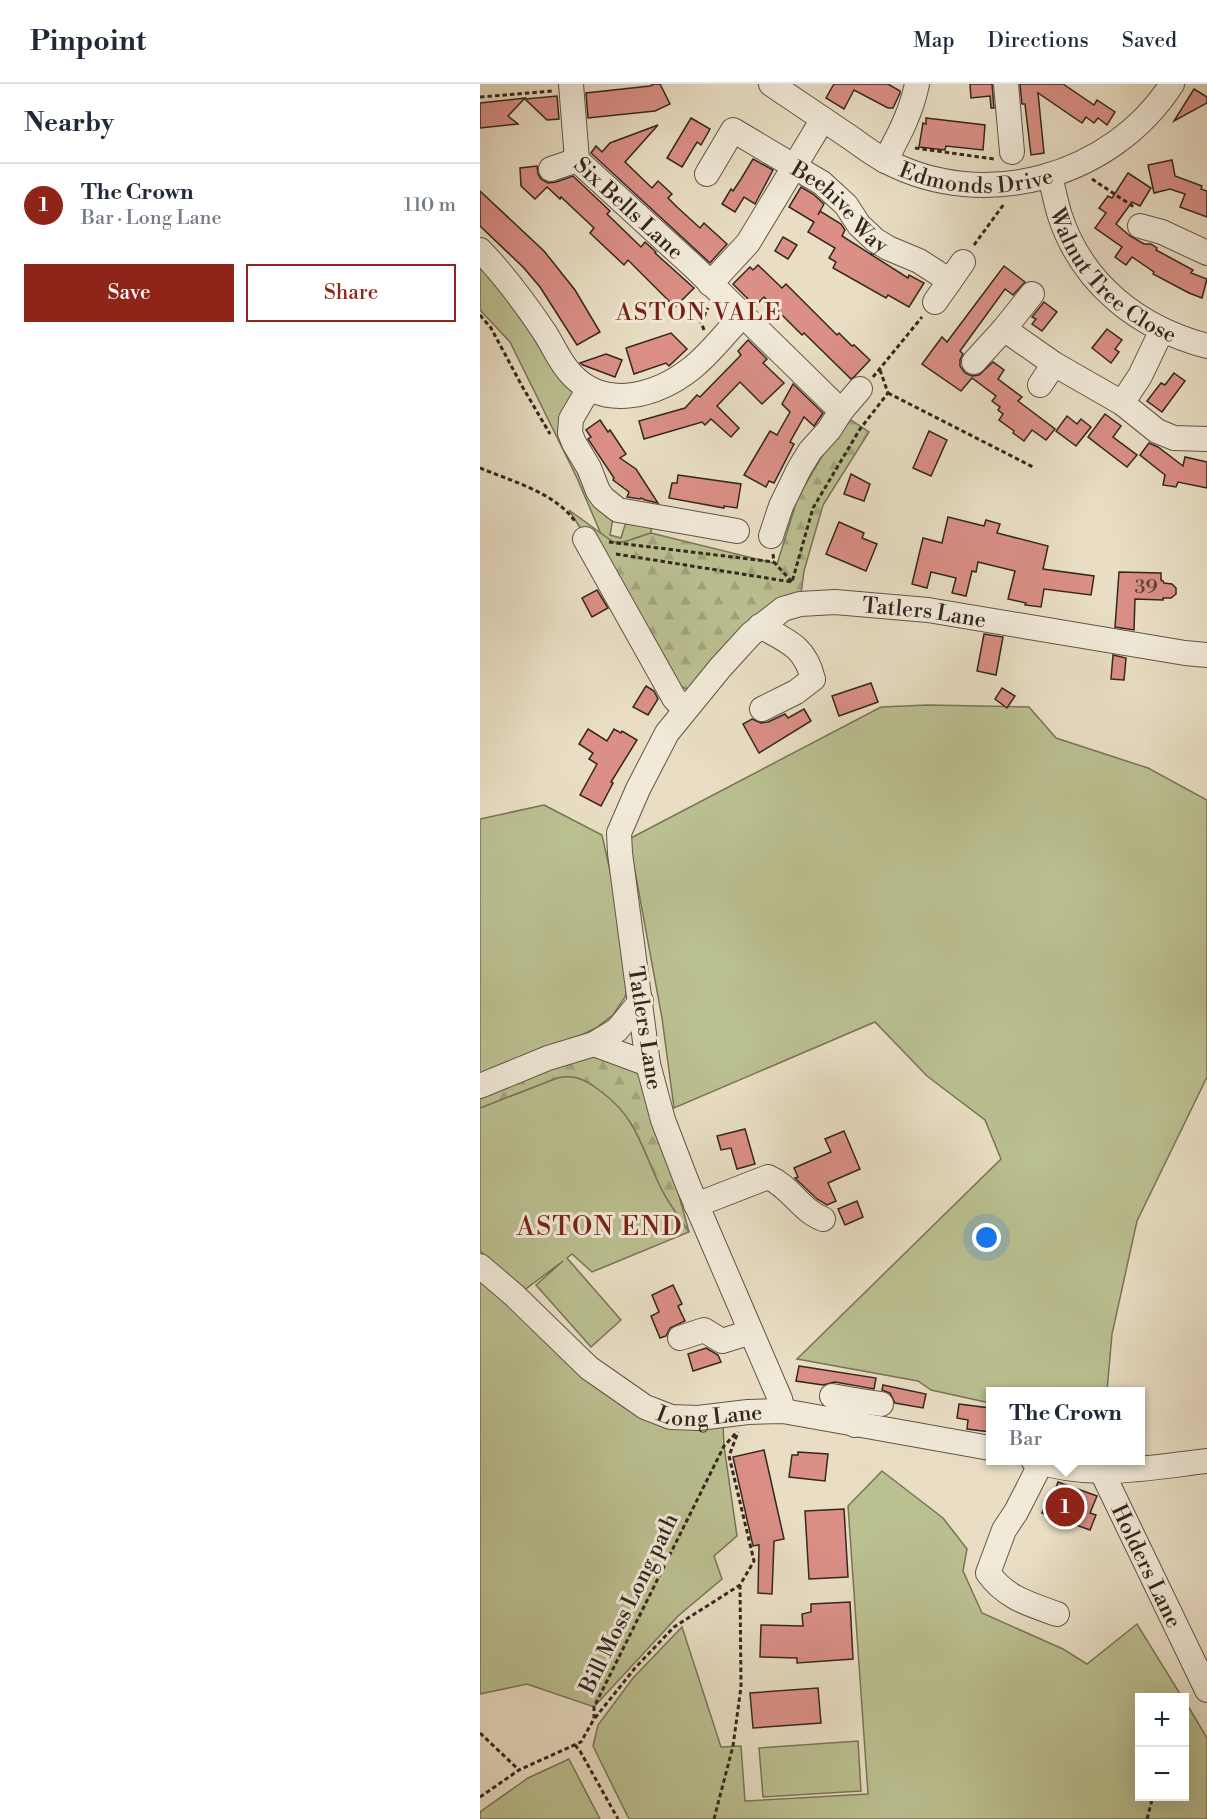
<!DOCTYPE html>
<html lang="en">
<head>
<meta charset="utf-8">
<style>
	:root { --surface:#fff; --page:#f6f6f7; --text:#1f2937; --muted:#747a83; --line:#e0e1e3; --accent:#8f2418 }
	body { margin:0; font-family:"Libre Bodoni",serif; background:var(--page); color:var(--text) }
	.controls { position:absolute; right:18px; bottom:18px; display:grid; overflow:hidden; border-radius:0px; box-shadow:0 6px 24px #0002 }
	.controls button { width:54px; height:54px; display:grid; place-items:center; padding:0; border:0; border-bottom:2px solid var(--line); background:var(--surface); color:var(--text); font:30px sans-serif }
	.you { position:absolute; left:507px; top:1154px; width:21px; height:21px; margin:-15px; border:4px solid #fff; border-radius:50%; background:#1a73e8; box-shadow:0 0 0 9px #1a73e833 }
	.badge { display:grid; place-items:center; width:39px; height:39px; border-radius:50%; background:var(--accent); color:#fff; font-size:20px; font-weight:700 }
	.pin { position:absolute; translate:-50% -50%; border:3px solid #fff; box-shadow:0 2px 6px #0006 }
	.popup { position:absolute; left:506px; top:1303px; width:159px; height:78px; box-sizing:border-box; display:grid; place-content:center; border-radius:0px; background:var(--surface); filter:drop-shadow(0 2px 4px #0005); font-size:20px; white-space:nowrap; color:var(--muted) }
	.popup b { font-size:22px; color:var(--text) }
	.popup::after { content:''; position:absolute; left:50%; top:100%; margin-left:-12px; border:12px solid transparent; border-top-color:var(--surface) }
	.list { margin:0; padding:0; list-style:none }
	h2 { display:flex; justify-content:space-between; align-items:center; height:78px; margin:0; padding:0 24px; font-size:26px }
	h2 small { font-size:20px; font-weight:400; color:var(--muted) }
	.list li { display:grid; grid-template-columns:39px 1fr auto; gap:18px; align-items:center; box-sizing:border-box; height:84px; padding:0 24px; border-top:2px solid var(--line) }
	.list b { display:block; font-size:22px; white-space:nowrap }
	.list p { margin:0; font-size:20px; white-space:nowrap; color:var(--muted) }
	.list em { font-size:20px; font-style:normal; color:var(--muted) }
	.actions { display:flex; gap:12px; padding:18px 24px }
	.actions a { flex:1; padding:14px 0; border:2px solid var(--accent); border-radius:0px; text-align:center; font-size:21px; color:var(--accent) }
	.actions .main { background:var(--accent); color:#fff }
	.map { position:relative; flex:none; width:727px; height:1735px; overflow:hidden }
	header { display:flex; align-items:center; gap:36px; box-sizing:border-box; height:84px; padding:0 30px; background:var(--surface); border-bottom:2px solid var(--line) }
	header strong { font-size:28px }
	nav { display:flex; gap:33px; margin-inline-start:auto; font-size:21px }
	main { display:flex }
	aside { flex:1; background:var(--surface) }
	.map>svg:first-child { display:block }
	.green { fill:#bbc091; stroke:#787458; stroke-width:1.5 }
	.forest { fill:url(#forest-firs); stroke:#787458; stroke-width:1.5 }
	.building { fill:#db8f86; stroke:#34271e; stroke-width:1.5 }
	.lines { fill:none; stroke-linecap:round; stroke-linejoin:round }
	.minor-casing { stroke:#615548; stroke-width:26 }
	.path { stroke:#34271e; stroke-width:3; stroke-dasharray:4.5 3; stroke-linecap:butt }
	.minor { stroke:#f1ead9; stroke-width:24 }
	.labels { text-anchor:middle; stroke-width:6; stroke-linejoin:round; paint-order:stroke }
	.number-label { font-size:20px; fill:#5e4138 }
	.street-label { font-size:22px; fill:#34271e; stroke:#f1ead9 }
	.neighbourhood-label { font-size:24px; letter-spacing:1.5px; fill:#7a1f14; stroke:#f1ead9 }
	.quarter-label { font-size:26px; letter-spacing:1.5px; fill:#7a1f14; stroke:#f1ead9 }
</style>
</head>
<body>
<header>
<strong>Pinpoint</strong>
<nav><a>Map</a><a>Directions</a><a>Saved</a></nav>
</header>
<main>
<aside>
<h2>Nearby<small></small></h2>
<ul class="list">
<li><span class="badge">1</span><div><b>The Crown</b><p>Bar · Long Lane</p></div><em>110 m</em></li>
</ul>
<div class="actions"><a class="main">Save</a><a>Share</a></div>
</aside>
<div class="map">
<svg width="727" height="1735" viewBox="0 0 727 1735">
	<defs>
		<pattern id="forest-firs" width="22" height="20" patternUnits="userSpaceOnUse" patternTransform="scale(1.5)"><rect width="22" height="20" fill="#bbc091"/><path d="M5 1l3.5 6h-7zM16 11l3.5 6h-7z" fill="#a1a57d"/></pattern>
	</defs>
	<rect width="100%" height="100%" fill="#e9dec4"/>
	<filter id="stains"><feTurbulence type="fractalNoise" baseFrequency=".00333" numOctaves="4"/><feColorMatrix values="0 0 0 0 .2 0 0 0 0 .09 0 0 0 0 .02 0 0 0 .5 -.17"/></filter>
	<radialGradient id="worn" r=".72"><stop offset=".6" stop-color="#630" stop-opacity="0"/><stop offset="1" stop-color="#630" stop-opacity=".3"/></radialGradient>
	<g class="green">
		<path d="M0,177L49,246L65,273L72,274L95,309L87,326L133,434L130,451L141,454L145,441L149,438H172L171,449L144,458L133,459L121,450L97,394L30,258L0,226Z"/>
		<path d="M448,621L549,623L576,654L668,684L727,716V993L657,1137L632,1250L627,1307L510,1308V1319L451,1306L438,1297L317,1275L521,1075L505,1036L447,992L395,938L194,1024L182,934L149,755L401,623Z"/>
		<path d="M64,721L122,751L149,872L150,897L145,913L133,931L116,944L85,959L0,990V735Z"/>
		<path d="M90,991C151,1010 157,1056 182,1105C189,1120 200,1134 209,1148L112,1188L92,1170L87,1174L141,1236L111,1263L56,1201L83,1177L43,1207L0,1167V1024L77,994Z"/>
		<path d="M0,1195L103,1291L141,1321L164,1334L243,1341L244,1362L257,1452L234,1472L242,1495L198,1532L114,1623L47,1600L0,1610Z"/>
		<path d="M402,1387L463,1434L487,1465L483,1487L502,1529L583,1565L607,1580L657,1540L702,1613L660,1614V1712H704L705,1617L727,1654V1735H149L113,1662L118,1641L153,1594L202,1543L241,1663L261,1662L265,1717L388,1710L368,1422Z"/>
		<path d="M378,1657L381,1707L283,1713L279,1664Z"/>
		<path d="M89,1675L120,1735H0V1728L48,1694Z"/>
	</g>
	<g class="forest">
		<path d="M368,334L389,348L343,421L324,487L321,510L208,605L204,604L198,600L89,426L133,458H144L171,449L297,480L318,413L349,360Z"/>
		<path d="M94,971H129L158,988L177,1031L209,1148C200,1134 189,1120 182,1106C161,1065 160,1036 119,1006C106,996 95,990 77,994L0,1024V1008Z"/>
	</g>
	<g class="building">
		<path d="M174,0H180L190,20L175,27L108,34L106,9L170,2Z"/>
		<path d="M354,0H408L420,7V9L413,24H408L374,6L364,25L346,14Z"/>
		<path d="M490,0H512L514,24H511L510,12L491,14Z"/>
		<path d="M540,0H583L614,21L617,16L635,28L627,41L618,34L614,39L606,33L602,39L558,9L564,69L551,71L545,20H542Z"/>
		<path d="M714,5L727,13V19L694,37Z"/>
		<path d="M77,12L79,35L67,36L45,15Z"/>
		<path d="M45,14L28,32L38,40L0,44V19Z"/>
		<path d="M211,34L230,45L221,61L217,58L202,83L187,74Z"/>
		<path d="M446,34L505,41L503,66L466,62L465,66L439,63L443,39L446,40Z"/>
		<path d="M178,41L145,78L172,104L178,97L192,110L188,114L197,123L220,144L224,139L247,160L230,179L111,69L116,62L122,68L130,59Z"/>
		<path d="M273,75L293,86L275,120L264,113L255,128L242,120L251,105L253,107L261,95Z"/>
		<path d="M692,76L695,92L722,102L721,105L727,107V133L700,123L705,110L690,105L674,109L668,81Z"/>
		<path d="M57,82L58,90L61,95L68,99L76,98L93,92L130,127L127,130L161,163L165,158L176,168L175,169L214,204L195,223L148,176L144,181L110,149L114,144L81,113L80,115L67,103L55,115L41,102L40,84Z"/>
		<path d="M648,89L671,104L660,122L652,118L636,140L650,152L664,160H671L677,164L676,166L713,186L711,189L727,195L722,214L709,209L673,190L674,188L652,173L646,181L635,173L642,163L615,144L626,129L619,124L628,112L632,114Z"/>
		<path d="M321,103L333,110L344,120L338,131L340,127L361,140L365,146L362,152L428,194L429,191L444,199L429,223L408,211L406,214L353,184L356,178L349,174L355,164L328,148L334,138L309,123Z"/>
		<path d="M0,107L64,167L95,206L120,248L97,261L60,203L43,183L0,142Z"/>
		<path d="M303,153L317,161L308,175L295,167Z"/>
		<path d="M278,181L302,204L306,200L357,251L359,249L372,262L374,261L390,276L375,292L371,295L324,249L322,251L284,213L275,222L253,200L270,183L273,186Z"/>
		<path d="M524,182L545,198L533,211L525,205L480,267L483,270L480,276V282L485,289L492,292L499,291L513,278L524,286L518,295L542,313L538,317L575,345L566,356L552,346L544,357L533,349L534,347L519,336L523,330L518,326L520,323L512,317L516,312L492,294L481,307L442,280L462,253L467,258Z"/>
		<path d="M564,218L577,228L562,247L552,240L556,235L552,233Z"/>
		<path d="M627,245L642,256L635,265L639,268L631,279L612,264Z"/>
		<path d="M191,249L207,265L189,282L186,279L154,290L146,264Z"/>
		<path d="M268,256L287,275L283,279L304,299L282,320L260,298L237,322L259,344L251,353L231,335L225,341L222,338L164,355L159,337L205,324L217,311L220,313L261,271L258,267Z"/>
		<path d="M126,270L142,276L135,293L103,281L100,279Z"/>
		<path d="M694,289L705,297L682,328L667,317L681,299L685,301Z"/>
		<path d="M313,300L343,329L334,342L324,333L310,358L314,360L294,399L289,397L286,403L264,391L290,347L297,351L310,328L302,320Z"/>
		<path d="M625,330L641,342L633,353L657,371L647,383L608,353Z"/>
		<path d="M587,332L597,340L601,335L611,343L596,362L576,347Z"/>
		<path d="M120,336L128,348L130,346L146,370L140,374L156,385L178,419L165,416L161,414L160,415L147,413L149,408L133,396L134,394L108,355L111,353L106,346Z"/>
		<path d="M449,347L467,356L451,392L433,384Z"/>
		<path d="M669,359L678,363L703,382L705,373L727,378V404L698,398L696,403L683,401L685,391L660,371Z"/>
		<path d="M371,390L390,400L384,417L364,410Z"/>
		<path d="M198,391L261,400L257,424L244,422V424L189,414L192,399H197Z"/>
		<path d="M468,433L504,442L506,436L520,440L517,449L568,462L563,485L614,492L611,511L564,505L561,523L545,521L546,519L528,515L535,487L498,478L496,488L492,487L486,512L472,509L476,494L451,488L447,504L432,500L443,454L462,459Z"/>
		<path d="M359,438L384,449L382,454L397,460L386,487L346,470Z"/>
		<path d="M639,488L681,489V496L683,497L684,499L692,500L696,504V510L691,514H683V516L655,515L654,546L635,543Z"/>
		<path d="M117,506L128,524L112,533L102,514Z"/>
		<path d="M504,550L523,553L516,591L497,587Z"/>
		<path d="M633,571L646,574L644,596L631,595Z"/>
		<path d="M391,599L398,618L359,632L352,612Z"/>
		<path d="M166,602L174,607L178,615L168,631L153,623Z"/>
		<path d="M522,604L535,612L527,624L515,615Z"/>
		<path d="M324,625L331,637L279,669L263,640L272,635L281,639L288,638L305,630L308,634Z"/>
		<path d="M108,645L127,657L134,645L141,649L142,647L157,656L131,698L133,699L121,722L100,711L117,680L109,675L113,669L99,660Z"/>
		<path d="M265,1045L275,1080L257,1085L251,1064L241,1066L237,1052Z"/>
		<path d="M364,1047L380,1085L348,1099L356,1117L347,1121L337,1115L315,1094L318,1093L314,1084L351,1068L345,1055Z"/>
		<path d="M377,1117L383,1133L365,1141L358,1125Z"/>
		<path d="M193,1201L202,1220L198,1222L205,1237L190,1244L186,1252L180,1254L171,1232L179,1228L172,1211Z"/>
		<path d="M226,1264L238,1271L241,1278L213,1287L208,1270Z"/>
		<path d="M319,1282L396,1294L394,1305L355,1298L343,1301L316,1297Z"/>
		<path d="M403,1301L446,1310L443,1324L415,1319L410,1309L402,1306Z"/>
		<path d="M479,1320L510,1324V1348L487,1345L488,1336L477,1334Z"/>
		<path d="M284,1366L304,1455L294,1457L292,1510L278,1509L279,1461L273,1462L253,1373Z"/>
		<path d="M318,1368L348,1370L345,1397L309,1393L312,1371H318Z"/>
		<path d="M578,1398L617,1412L610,1429L616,1431L610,1446L562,1429L568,1413L572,1414Z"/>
		<path d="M364,1425L368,1493L329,1495L325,1427Z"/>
		<path d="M370,1518L373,1575L317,1579V1574L280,1573L281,1541L323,1542L322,1530L331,1528V1520Z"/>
		<path d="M338,1604L341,1639L273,1644L270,1609Z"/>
	</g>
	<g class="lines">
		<defs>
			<g id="minor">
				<path id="s1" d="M91,0L97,76L215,184L361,327"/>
				<path id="s2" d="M291,0C318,18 344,36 371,54C382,62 394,71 406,77C505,129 632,93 692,0"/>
				<path d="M526,0L532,68"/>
				<path d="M405,77C419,51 431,29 437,0"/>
				<path d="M71,85L97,76"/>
				<path id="s3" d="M227,90L253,46L342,99L366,121L379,141L395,156L408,164L439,177L470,197"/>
				<path id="s4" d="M570,91C573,105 576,119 580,132C603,201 659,244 727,262"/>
				<path d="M660,142L682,148L727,169"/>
				<path d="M0,166C25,192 45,219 65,249C74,263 80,279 92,291C126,327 178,311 212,284C231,269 246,248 263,231"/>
				<path d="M230,200L268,159L343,35"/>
				<path d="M455,218L483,178"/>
				<path d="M524,245L574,280L642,319L677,347L694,354L727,355"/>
				<path d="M494,278L524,245L552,210"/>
				<path d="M560,301L574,280"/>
				<path d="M108,306L91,335L90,349L94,359L109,384L118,407L123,414L138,426L257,447"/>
				<path d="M642,319L660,292L682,246"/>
				<path d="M291,452L301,422L319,385L330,367L349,346L361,327L380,305"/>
				<path d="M105,455L194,614L204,625"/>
				<path d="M280,542C307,557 325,562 333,595L316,608L282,625"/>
				<path d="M114,960L168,980"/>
				<path d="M0,1002L68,974L114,960L137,946L161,917"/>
				<path d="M216,1121L288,1093C311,1103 320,1126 343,1135"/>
				<path id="s5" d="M0,1182L35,1212L109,1284L165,1323L191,1333L218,1334L268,1328L303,1327L510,1364"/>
				<path d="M200,1254L224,1246L242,1257L271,1248"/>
				<path d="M352,1312L374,1316L376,1324L375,1341"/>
				<path d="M374,1316L401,1320"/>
				<path id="s6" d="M303,1327L300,1315L208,1101L183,1036L168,980L140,769L139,749L158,705L187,649L240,584L271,550L303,525L320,520L355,518L448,526L705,569L727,571"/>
				<path d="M553,1376C613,1396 666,1384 727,1377"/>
				<path d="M561,1379L536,1428L524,1446L508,1489C526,1514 549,1520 577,1530"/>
				<path id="s7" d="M622,1388L727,1606"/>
			</g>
		</defs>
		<use href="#minor" class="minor-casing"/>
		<g class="path">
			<path d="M0,13L72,7"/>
			<path d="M435,64L514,75"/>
			<path d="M612,95L654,123"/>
			<path d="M494,161L524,120"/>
			<path d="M0,231L11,244L42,302L70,350"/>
			<path d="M224,246L221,238L228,224"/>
			<path d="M393,293L442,233"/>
			<path d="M408,309L555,384"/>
			<path d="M0,384C31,397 77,409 96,439"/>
			<path d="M129,458L294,478"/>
			<path d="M136,470L312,498L333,424L380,345L408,309L400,286"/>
			<path d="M293,470L294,478L312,498"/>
			<path d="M115,1634L155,1584L194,1543L260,1501L274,1477L249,1372L258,1348"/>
			<path d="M0,1649L39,1686"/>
			<path d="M95,1661L100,1667L138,1735"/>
			<path d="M0,1713L39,1686L101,1658L114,1635V1623L244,1362L256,1349"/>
			<path d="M234,1735L253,1662L261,1603L260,1501"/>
			<path d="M667,1735L673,1712"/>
		</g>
		<use href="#minor" class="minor"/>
	</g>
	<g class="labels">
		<g class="number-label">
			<text x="666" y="509">39</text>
		</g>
		<g class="street-label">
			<text dy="8" stroke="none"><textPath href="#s2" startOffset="232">Edmonds Drive</textPath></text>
			<text dy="8" stroke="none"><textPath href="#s1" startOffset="147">Six Bells Lane</textPath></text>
			<text dy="8" stroke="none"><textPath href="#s3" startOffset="184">Beehive Way</textPath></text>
			<text dy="8" stroke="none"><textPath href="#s4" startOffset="124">Walnut Tree Close</textPath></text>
			<text dy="8" stroke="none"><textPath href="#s6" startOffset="1030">Tatlers Lane</textPath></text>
			<text transform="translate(166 944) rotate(81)" y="8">Tatlers Lane</text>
			<text dy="8" stroke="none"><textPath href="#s5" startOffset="284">Long Lane</textPath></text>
			<text dy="8" stroke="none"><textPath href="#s7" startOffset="104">Holders Lane</textPath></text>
			<text transform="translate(148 1519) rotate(-64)" y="8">Bill Moss Long path</text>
		</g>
		<g class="neighbourhood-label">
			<text x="219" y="236">ASTON VALE</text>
		</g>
		<g class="quarter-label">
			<text x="120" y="1151">ASTON END</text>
		</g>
	</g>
	<rect width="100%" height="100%" filter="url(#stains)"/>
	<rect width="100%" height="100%" fill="url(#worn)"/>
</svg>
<div class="controls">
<button>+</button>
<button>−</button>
</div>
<div class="you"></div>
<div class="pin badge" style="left:585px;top:1423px">1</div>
<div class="popup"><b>The Crown</b>Bar</div>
</div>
</main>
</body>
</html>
